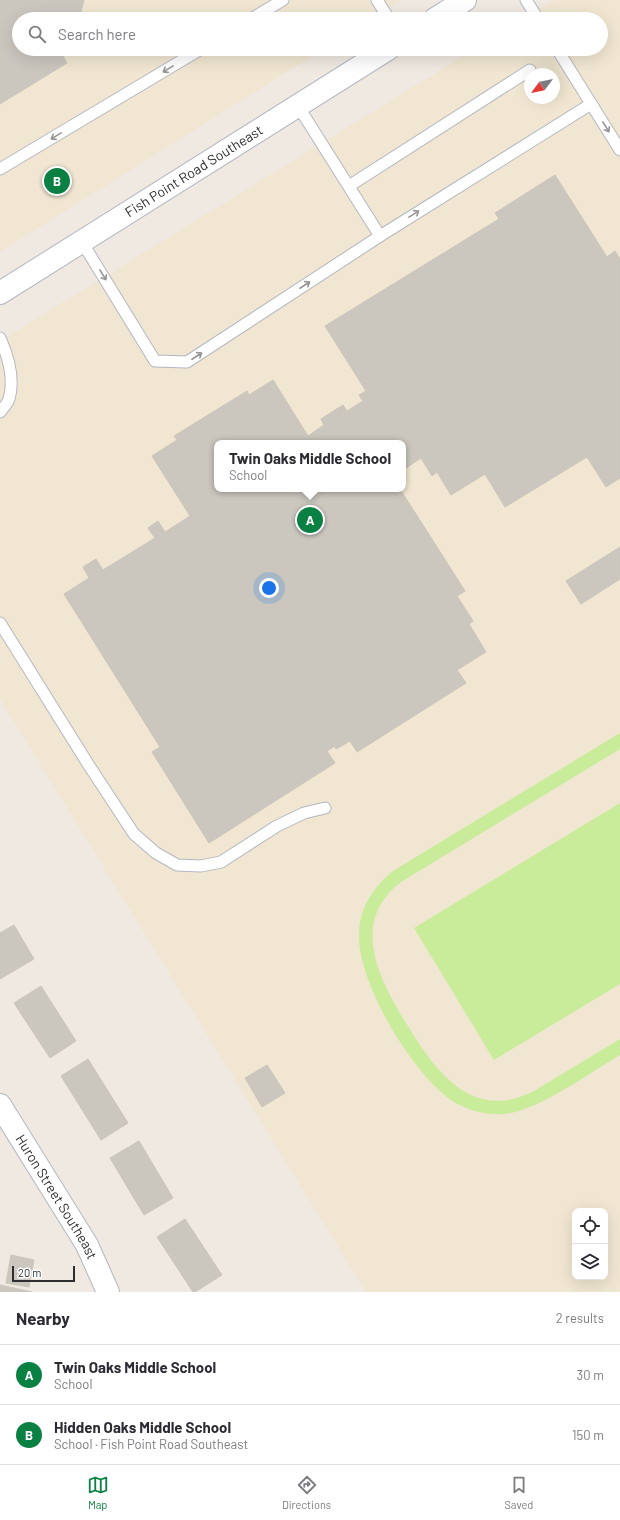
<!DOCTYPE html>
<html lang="en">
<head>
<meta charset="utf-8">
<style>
	:root { --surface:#fff; --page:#f7f7f7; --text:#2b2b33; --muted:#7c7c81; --line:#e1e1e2; --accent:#0b8043 }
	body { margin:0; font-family:Barlow,sans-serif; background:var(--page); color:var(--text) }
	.controls { position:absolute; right:12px; bottom:12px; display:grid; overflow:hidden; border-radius:8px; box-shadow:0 4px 16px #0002 }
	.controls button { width:36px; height:36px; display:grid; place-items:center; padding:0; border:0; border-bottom:1px solid var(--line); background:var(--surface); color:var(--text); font:20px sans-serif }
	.compass { position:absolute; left:524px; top:68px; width:36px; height:36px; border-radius:50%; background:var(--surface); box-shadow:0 4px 16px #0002; rotate:238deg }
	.scale { position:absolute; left:12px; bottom:10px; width:63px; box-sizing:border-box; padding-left:4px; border:2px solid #2e2e2e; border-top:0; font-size:11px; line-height:14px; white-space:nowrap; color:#2e2e2e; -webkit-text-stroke:3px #fff; paint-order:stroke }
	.you { position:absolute; left:269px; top:588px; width:14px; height:14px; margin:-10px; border:3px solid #fff; border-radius:50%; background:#1a73e8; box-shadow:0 0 0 6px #1a73e833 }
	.badge { display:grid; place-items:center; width:26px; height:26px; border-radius:50%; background:var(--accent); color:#fff; font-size:13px; font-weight:700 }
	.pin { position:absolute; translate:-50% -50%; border:2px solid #fff; box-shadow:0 1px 4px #0006 }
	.popup { position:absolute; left:214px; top:440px; width:192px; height:52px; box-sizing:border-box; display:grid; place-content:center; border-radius:8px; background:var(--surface); filter:drop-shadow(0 1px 3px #0005); font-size:13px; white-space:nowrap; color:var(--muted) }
	.popup b { font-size:15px; color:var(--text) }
	.popup::after { content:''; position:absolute; left:50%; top:100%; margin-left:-8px; border:8px solid transparent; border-top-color:var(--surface) }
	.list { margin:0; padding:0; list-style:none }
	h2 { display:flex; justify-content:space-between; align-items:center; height:52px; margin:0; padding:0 16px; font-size:17px }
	h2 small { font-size:13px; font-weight:400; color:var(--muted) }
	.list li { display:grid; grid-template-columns:26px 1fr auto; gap:12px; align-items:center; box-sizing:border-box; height:60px; padding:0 16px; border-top:1px solid var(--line) }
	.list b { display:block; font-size:15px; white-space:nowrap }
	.list p { margin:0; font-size:13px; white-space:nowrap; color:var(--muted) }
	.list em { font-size:13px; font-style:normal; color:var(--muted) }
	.icon { flex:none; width:22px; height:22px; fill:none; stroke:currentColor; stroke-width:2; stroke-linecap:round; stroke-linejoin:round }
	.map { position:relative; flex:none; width:620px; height:1292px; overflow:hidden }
	.search { position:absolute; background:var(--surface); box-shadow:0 4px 16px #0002; left:12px; right:12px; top:12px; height:44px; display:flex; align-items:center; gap:10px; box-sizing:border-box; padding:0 14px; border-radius:22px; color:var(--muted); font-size:15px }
	.sheet { height:172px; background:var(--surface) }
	nav { display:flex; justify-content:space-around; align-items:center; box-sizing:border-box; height:56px; border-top:1px solid var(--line); background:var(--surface); font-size:11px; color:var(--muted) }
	nav a { display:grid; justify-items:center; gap:2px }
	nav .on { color:var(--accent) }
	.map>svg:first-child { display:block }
	.education { fill:#f0e6d1; fill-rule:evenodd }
	.pitch { fill:#c9ec9a }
	.building { fill:#cbc7bf; stroke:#cbc5ba }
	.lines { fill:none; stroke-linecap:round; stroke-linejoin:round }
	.service-casing { stroke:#b4b7c1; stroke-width:13 }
	.minor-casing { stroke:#b4b7c1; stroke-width:24 }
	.tertiary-casing { stroke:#b4b7c1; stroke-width:24 }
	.service { stroke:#fff; stroke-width:11 }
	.minor { stroke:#fff; stroke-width:22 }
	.tertiary { stroke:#fff; stroke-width:22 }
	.oneway { stroke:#969696 }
	.labels { text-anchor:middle; stroke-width:4; stroke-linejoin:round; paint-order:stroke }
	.street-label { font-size:14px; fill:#2e2e2e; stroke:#fff }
</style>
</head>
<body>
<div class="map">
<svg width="620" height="1292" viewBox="0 0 620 1292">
	<rect width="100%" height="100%" fill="#efe9e1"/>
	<g class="education">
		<path d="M0,0H402L372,19H19V49H324L0,252Z"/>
		<path d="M554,0H620V1292H366L0,699V341L475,49H601V19H523ZM530,74H554V98H530ZM217,443H403V489H217ZM575,1211H605V1277H575Z"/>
	</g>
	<g class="pitch">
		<path d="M620,733V749L401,882C349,922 379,979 406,1023C435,1071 472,1123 534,1091L620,1039V1055C591,1072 535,1113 503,1114C484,1115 466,1110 451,1100C412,1073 358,983 359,935C359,909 373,887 393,871Z"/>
		<path d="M620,803V984L494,1060L414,928Z"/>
	</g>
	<g class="building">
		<path d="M0,0H84L79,19H19V49H59L67,63L0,104Z"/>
		<path d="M555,175L607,257L615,251L620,259V478L606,487L587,457L505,507L485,474L451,495L437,472L432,476L421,458L403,470V443H217V489H400L465,591L457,596L473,621L469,624L486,652L457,670L466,683L357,752L350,741L336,749L335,746L327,751L335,763L209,843L152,752L160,747L64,594L89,578L83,567L96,559L103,570L155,538L148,528L158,521L165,532L190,516L152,456L177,440L174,436L247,391L249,395L273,380L308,436L324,425L321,419L343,405L347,411L363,401L359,395L366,391L325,326L499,219L495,213Z"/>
		<path d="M620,547V579L581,604L566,581Z"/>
		<path d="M14,925L34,959L0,979V933Z"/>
		<path d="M41,986L76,1041L50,1058L14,1003Z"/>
		<path d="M88,1059L128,1123L101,1140L61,1076Z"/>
		<path d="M267,1065L285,1093L262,1107L245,1078Z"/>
		<path d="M139,1141L173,1198L144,1215L110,1158Z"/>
		<path d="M185,1219L222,1275L195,1292H193L157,1237Z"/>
		<path d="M11,1255L34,1260L29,1287L6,1283Z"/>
		<path d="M0,1285L32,1292H0Z"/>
	</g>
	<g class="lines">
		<defs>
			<g id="service">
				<path d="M377,0L389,19"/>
				<path d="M526,0L538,19"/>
				<path d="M251,19L283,0"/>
				<path d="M557,49L620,150"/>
				<path d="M298,106L380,236"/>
				<path d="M0,169L201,49"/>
				<path d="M349,186L530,70"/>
				<path d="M82,242L155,361L187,362L380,236L591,104"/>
				<path d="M0,338C8,356 15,379 9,399C8,403 3,408 0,412"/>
				<path d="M0,623L88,764L134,834L156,853L177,865L201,866L221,862L277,826L304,813L325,808"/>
			</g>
			<g id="minor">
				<path id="s1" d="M0,1105L87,1245L108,1292"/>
			</g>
			<g id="tertiary">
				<path d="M435,19L465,0"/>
				<path id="s2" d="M0,293L388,49"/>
			</g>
		</defs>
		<use href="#service" class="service-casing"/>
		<use href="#minor" class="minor-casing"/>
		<use href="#tertiary" class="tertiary-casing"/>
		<use href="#service" class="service"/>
		<use href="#minor" class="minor"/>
		<use href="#tertiary" class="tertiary"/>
	</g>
	<defs><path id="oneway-shaft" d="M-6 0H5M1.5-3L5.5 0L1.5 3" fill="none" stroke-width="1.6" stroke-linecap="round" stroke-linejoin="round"/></defs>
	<g class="oneway">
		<use href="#oneway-shaft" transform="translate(168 69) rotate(149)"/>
		<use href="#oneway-shaft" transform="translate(606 127) rotate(58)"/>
		<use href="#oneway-shaft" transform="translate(56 136) rotate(149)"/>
		<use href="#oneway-shaft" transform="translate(414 214) rotate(-32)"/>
		<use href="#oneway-shaft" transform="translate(103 275) rotate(58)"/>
		<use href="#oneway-shaft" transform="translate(305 285) rotate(-33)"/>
		<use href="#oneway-shaft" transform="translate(197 356) rotate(-33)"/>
	</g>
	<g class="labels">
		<g class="street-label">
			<text dy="5" stroke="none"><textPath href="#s2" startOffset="229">Fish Point Road Southeast</textPath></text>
			<text dy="5" stroke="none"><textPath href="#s1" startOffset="108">Huron Street Southeast</textPath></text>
		</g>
	</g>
</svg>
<div class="controls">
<button><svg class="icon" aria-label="locate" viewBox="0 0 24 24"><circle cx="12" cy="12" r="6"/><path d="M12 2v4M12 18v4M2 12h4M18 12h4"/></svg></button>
<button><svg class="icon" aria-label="layers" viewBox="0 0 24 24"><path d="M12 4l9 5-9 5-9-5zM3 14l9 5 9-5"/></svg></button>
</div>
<svg class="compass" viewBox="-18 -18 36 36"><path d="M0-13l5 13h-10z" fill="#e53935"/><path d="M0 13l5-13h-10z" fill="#7c7c81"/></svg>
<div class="scale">20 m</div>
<div class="you"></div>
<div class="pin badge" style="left:310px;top:520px">A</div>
<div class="popup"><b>Twin Oaks Middle School</b>School</div>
<div class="pin badge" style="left:57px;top:181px">B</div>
<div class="search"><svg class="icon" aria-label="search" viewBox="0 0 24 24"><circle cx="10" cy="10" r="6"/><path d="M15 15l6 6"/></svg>Search here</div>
</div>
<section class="sheet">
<h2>Nearby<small>2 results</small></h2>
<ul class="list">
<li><span class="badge">A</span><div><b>Twin Oaks Middle School</b><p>School</p></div><em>30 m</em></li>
<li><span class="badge">B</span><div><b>Hidden Oaks Middle School</b><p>School · Fish Point Road Southeast</p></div><em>150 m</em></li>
</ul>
</section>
<nav>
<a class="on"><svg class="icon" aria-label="map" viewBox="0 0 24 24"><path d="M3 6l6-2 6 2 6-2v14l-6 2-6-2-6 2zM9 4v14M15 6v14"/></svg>Map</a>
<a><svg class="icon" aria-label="directions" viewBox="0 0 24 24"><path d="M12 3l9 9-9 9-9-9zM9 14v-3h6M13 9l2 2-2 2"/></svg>Directions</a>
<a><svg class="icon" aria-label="saved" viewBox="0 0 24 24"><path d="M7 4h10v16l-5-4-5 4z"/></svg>Saved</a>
</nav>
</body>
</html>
